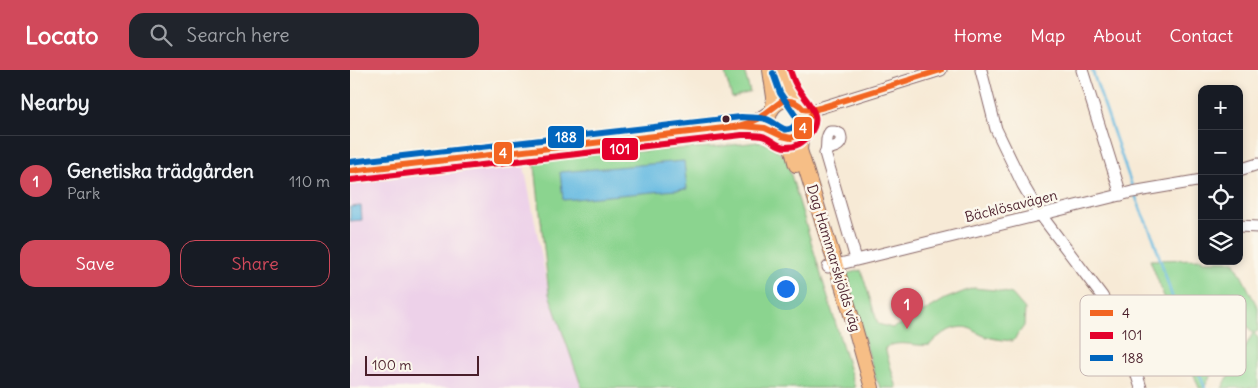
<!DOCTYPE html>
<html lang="en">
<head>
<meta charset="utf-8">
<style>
	:root { --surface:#171b24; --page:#20242c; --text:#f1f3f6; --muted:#9ea1a6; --line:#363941; --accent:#d1495b }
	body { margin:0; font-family:Delius,sans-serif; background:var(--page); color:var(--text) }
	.controls { position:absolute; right:15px; top:15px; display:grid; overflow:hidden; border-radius:10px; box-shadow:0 2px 8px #0003 }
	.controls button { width:45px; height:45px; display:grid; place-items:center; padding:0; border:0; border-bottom:1px solid var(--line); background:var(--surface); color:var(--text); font:25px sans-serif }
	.scale { position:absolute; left:15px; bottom:12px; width:114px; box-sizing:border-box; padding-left:5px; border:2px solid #4a1f2b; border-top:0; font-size:14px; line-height:18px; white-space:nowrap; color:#4a1f2b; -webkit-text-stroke:4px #fbf7ec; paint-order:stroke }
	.you { position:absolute; left:435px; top:218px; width:18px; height:18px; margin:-12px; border:4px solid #fff; border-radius:50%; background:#1a73e8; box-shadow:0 0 0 8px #1a73e833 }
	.badge { display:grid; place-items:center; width:32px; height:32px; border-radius:50%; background:var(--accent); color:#fff; font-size:16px; font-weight:700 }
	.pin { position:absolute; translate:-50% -41px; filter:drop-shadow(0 1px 2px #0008) }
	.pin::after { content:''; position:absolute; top:26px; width:18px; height:15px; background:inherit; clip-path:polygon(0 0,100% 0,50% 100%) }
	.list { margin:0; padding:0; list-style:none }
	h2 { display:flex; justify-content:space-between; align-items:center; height:65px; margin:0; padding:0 20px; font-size:21px }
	h2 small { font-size:16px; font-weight:400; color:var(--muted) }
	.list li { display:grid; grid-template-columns:32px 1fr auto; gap:15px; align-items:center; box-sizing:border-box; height:90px; padding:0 20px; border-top:1px solid var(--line) }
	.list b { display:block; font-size:19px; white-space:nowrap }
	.list p { margin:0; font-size:16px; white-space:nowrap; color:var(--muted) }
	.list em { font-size:16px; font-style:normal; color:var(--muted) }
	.actions { display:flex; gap:10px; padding:15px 20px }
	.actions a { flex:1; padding:11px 0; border:1px solid var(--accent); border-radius:15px; text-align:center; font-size:18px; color:var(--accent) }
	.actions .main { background:var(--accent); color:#fff }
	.icon { flex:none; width:28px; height:28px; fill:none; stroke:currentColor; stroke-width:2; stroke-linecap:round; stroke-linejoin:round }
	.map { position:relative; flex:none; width:908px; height:318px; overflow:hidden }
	header { display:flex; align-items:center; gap:30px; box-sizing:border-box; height:70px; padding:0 25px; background:var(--accent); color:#fff }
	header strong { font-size:24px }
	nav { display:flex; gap:28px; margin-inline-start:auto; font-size:18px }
	.search { width:350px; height:45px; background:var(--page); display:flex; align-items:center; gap:12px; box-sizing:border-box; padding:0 18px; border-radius:15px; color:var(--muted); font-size:19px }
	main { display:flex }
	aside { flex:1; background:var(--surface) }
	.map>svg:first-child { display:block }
	.built { fill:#edd1e9 }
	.green { fill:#8bd48f; stroke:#6a7a5d }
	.water { fill:#65bae1; stroke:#586c86 }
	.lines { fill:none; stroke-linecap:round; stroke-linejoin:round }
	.stream { stroke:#65bae1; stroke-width:2.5 }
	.minor-casing { stroke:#876667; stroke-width:13 }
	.major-casing { stroke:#876667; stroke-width:16 }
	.minor { stroke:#fff; stroke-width:11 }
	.major { stroke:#f6be86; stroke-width:14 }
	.bus-1-casing { stroke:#fbf7ec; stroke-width:10 }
	.bus-2-casing { stroke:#fbf7ec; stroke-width:10 }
	.bus-3-casing { stroke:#fbf7ec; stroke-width:10 }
	.bus-1 { stroke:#f26522; stroke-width:6 }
	.bus-2 { stroke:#e4002b; stroke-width:6 }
	.bus-3 { stroke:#0065bd; stroke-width:6 }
	.bus-dot { fill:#4a1f2b; stroke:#fbf7ec; stroke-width:2 }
	.labels { text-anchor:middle; stroke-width:5; stroke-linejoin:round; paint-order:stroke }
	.street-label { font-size:14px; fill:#4a1f2b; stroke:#fbf7ec }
	.key { fill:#fbf7ec; stroke:#c6b6b2; stroke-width:1 }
	.key-label { font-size:14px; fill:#4a1f2b }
	.line-badge { stroke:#fbf7ec; stroke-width:2 }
	.badge-label { font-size:14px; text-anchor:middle; font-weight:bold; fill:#fff }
</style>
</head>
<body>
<header>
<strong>Locato</strong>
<div class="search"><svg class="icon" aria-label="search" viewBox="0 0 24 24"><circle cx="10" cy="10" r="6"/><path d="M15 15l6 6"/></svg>Search here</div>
<nav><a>Home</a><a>Map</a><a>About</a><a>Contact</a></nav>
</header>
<main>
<aside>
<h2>Nearby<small></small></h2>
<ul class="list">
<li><span class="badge">1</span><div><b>Genetiska trädgården</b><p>Park</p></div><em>110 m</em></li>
</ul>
<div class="actions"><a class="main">Save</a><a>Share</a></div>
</aside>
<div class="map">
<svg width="908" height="318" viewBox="0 0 908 318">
	<rect width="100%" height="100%" fill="#fbf7ec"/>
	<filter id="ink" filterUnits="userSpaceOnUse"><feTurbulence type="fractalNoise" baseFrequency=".02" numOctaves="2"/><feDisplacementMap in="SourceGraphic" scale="10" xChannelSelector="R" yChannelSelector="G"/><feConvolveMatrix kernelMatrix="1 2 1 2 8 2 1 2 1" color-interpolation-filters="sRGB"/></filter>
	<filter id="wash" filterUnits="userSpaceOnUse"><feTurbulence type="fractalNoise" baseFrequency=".0096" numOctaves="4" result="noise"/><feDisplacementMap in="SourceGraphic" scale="20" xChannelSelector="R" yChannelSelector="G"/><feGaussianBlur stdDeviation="1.12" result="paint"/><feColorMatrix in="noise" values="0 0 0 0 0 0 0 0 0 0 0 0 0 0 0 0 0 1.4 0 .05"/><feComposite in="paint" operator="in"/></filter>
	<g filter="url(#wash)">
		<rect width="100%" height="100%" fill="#f7ead6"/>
		<path class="built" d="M174,96L199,224L232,318H0V112Z"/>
		<g class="green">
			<path d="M374,0H394L400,22L382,28Z"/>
			<path d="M408,72C420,73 427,81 436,88L505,318H232L199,224L184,87L364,77Z"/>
			<path d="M852,189V191H884L908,238V261L904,263L908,268V318H872L903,263L891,249L854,318H849L800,190Z"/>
			<path d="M511,200L528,254L542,258L557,252L595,229L623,218L645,220L662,224L675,239L674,256L663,271C653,270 641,269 632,265C627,263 623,259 618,258C607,254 586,266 580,275C564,277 549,269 535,278L547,318H531L526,309L495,204Z"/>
		</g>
		<g class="water">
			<path d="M334,91L337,119L213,130L210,102Z"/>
			<path d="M11,136L12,150L0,151V137Z"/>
		</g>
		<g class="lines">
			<g class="stream">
				<path d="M742,0L783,119"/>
				<path d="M785,125L792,143L803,167L837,273L855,318"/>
			</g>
		</g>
	</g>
	<g filter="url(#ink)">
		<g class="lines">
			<defs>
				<g id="minor">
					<path d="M631,0L646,59L673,115L690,144L752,226L767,252L782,290L791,318"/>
					<path d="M732,0L771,125"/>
					<path d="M453,39H466L591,0"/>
					<path d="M393,56L406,50L421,40"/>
					<path d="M477,79C486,77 494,75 490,64L485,62H480C474,69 479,76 475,83L506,189"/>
					<path d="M889,100L908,94"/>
					<path d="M0,101L392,56L418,58L424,63"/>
					<path d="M889,156L908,157"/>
					<path d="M478,197L782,122L852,110"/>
				</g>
				<g id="major">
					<path d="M420,0L424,27L423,37"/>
					<path d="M431,0L438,20L453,39L456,46V52L451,70L450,80L503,251L522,318"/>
					<path d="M446,95C444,89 443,81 440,76C432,64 412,60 421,41C423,36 427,33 432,31C439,29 445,32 451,36"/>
				</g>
			</defs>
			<use href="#minor" class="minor-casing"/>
			<use href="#major" class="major-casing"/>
			<use href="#minor" class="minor"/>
			<use href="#major" class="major"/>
			<defs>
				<g id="bus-1">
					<path d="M385,57L399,53L408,49L432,31C440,30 448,32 453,39C464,41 474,37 484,34"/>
					<path d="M0,101L392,56L415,58L432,66L441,68L446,66L451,62L457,50L466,39L591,0"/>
				</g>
				<path id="bus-2" d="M1,110L392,65C399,65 409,64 415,67C423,70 427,77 436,77C445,77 454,73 459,65C476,45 455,31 446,15C443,10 442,5 440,0"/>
				<path id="bus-3" d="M0,92L391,47C399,48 408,47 416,49C423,51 427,56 434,59C441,61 447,55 447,48L430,23L423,3"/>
			</defs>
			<use href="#bus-1" class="bus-1-casing"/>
			<use href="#bus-2" class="bus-2-casing"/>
			<use href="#bus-3" class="bus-3-casing"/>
			<use href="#bus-1" class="bus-1"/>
			<use href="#bus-2" class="bus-2"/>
			<use href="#bus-3" class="bus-3"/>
		</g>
	</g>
	<circle class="bus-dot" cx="376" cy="49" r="4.5"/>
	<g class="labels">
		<g class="street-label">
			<text transform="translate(661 136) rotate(-14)" y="5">Bäcklösavägen</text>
			<text transform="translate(484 188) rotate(73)" y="5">Dag Hammarskjölds väg</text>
		</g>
	</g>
	<rect x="730" y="225" width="166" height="81" rx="8" class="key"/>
	<rect x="740" y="240" width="23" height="6" fill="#f26522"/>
	<rect x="740" y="262" width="23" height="7" fill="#e4002b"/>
	<rect x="740" y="285" width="23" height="6" fill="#0065bd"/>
	<g class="key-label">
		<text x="772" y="248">4</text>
		<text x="772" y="270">101</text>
		<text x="772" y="293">188</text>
	</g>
	<g class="line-badge">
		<rect x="443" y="46" width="20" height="24" rx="5" fill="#f26522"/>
		<rect x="197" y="55" width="38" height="24" rx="5" fill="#0065bd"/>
		<rect x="251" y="67" width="38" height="24" rx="5" fill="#e4002b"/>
		<rect x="143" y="71" width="20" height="24" rx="5" fill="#f26522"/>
	</g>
	<g class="badge-label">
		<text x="453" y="63">4</text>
		<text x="216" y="72">188</text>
		<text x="270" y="84">101</text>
		<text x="153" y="88">4</text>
	</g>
</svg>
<div class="controls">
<button>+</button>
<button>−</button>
<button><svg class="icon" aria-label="locate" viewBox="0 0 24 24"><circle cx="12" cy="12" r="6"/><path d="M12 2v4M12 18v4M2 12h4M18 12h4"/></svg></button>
<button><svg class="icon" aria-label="layers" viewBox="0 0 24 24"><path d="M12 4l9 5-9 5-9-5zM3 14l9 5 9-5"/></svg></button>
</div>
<div class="scale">100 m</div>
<div class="you"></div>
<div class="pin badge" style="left:557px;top:259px">1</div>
</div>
</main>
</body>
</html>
